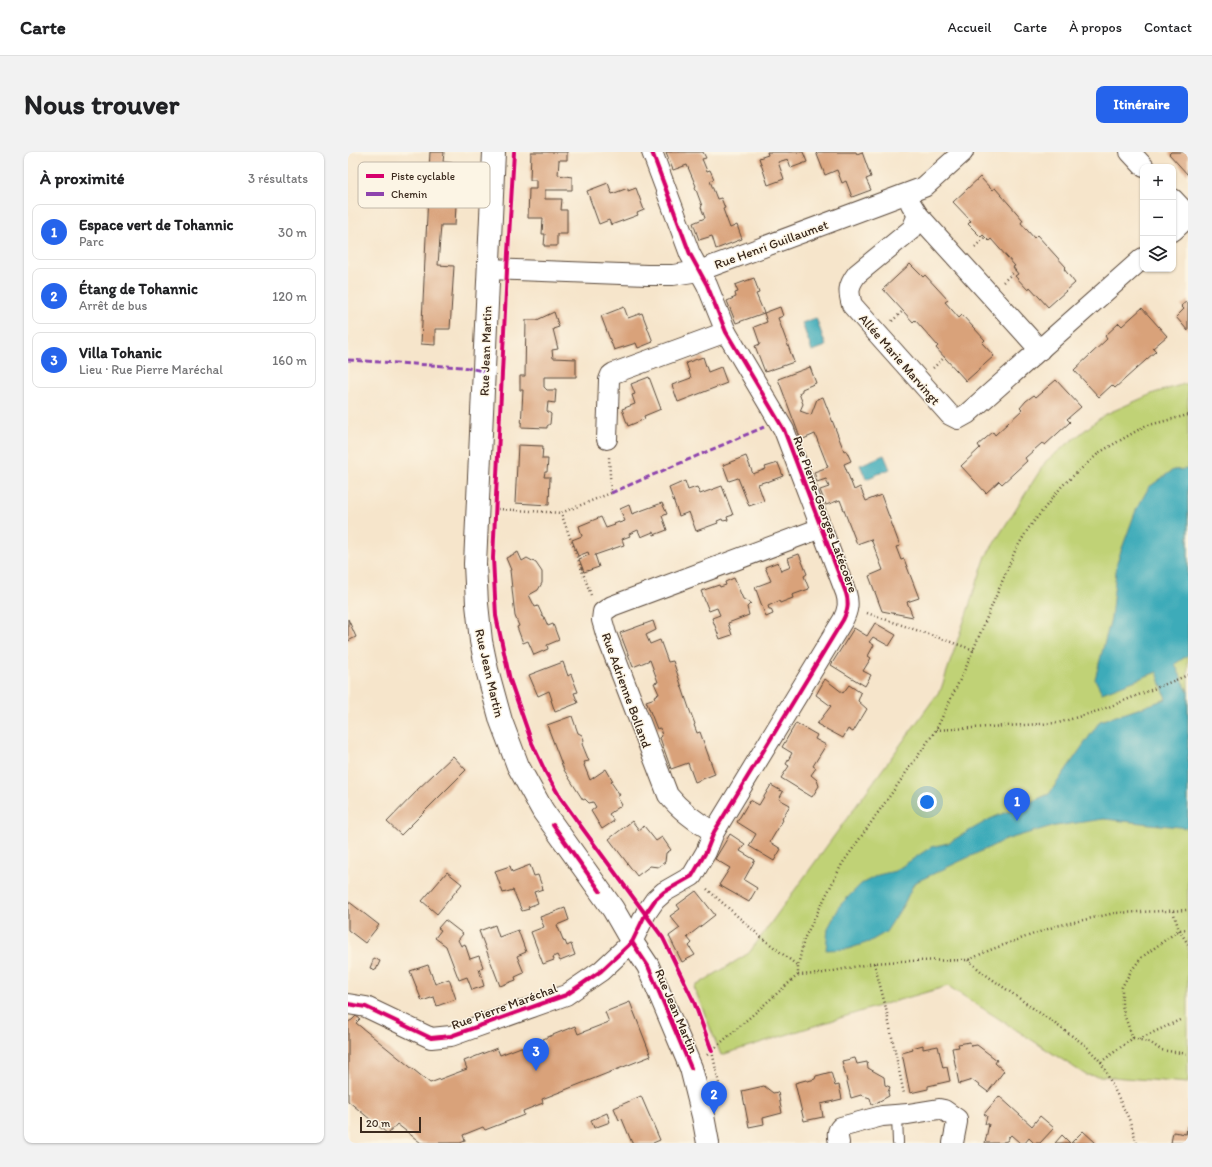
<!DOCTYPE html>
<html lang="fr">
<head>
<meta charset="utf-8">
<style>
	:root { --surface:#fff; --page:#f2f2f2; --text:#202124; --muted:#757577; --line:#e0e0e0; --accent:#2563eb }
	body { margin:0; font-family:Itim,sans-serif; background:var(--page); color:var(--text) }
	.controls { position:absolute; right:12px; top:12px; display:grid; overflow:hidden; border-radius:8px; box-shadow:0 1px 3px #0004 }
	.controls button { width:36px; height:36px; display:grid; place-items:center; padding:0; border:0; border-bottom:1px solid var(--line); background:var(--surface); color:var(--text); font:20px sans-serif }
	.scale { position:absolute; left:12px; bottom:10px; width:61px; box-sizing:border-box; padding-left:4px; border:2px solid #3b2a1e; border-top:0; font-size:11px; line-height:14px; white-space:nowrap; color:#3b2a1e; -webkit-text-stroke:3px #fcf5e5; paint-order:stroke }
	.you { position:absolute; left:579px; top:650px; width:14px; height:14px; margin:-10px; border:3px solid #fff; border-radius:50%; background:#1a73e8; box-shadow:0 0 0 6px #1a73e833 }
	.badge { display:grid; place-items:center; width:26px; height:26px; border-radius:50%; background:var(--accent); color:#fff; font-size:13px; font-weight:700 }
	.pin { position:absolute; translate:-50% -33px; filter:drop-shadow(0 1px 2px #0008) }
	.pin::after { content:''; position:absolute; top:21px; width:14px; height:12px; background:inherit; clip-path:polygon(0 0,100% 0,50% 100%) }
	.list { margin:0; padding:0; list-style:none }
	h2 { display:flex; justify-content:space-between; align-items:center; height:52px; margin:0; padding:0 16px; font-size:17px }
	h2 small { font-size:13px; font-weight:400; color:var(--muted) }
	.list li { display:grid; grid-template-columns:26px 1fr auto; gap:12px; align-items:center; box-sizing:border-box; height:56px; margin:0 8px 8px; padding:0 8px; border:1px solid var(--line); border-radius:8px }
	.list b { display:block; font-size:15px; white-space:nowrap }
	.list p { margin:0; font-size:13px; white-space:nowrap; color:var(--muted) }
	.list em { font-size:13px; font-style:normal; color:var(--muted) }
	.icon { flex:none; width:22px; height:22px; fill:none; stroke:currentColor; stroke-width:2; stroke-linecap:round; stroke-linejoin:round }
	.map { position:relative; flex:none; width:840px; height:991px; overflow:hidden; border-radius:8px }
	header { display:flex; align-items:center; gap:24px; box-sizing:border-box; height:56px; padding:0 20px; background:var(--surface); border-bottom:1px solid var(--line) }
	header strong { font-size:19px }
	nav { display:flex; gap:22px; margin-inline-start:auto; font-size:14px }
	.intro { display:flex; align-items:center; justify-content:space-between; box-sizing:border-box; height:96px; padding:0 24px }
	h1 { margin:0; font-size:28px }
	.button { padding:10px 18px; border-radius:8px; background:var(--accent); color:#fff; font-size:14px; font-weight:700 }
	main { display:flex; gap:24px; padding:0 24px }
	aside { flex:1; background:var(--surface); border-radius:8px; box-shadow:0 1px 3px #0004 }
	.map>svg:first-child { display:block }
	.green { fill:#c0d276; stroke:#7e7e4a }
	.water { fill:#3cabb9; stroke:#3c6a6c }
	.building { fill:#d9a27a }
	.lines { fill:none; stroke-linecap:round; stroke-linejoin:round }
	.lane-casing { stroke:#574638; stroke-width:12 }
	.street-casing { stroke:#574638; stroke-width:22 }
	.secondary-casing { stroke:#574638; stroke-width:24 }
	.path { stroke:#574638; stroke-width:2.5; stroke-dasharray:1 3; stroke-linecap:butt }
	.lane { stroke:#fff; stroke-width:10 }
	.street { stroke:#fff; stroke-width:20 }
	.secondary { stroke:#fff; stroke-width:22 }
	.quiet { stroke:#8e44ad; stroke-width:3; stroke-dasharray:6 3; stroke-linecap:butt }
	.cycleway-casing { stroke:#fcf5e5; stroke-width:6 }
	.cycleway { stroke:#d6006c; stroke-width:4 }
	.labels { text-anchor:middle; stroke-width:3; stroke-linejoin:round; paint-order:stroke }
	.street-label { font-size:13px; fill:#3b2a1e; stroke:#fcf5e5 }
	.key { fill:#fcf5e5; stroke:#c2b8a9; stroke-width:1 }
	.key-label { font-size:11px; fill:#3b2a1e }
</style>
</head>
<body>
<header>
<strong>Carte</strong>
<nav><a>Accueil</a><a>Carte</a><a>À propos</a><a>Contact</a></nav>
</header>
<div class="intro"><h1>Nous trouver</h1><a class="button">Itinéraire</a></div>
<main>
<aside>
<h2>À proximité<small>3 résultats</small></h2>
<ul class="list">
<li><span class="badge">1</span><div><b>Espace vert de Tohannic</b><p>Parc</p></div><em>30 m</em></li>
<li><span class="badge">2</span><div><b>Étang de Tohannic</b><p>Arrêt de bus</p></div><em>120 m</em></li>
<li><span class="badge">3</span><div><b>Villa Tohanic</b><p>Lieu · Rue Pierre Maréchal</p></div><em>160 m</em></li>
</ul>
</aside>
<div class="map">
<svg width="840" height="991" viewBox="0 0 840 991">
	<rect width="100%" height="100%" fill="#fcf5e5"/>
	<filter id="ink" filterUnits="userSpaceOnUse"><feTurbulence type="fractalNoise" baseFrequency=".025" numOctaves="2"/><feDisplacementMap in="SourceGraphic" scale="8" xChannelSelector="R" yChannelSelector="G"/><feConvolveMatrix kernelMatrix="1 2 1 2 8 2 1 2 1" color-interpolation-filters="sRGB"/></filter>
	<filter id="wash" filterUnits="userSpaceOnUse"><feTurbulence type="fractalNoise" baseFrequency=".012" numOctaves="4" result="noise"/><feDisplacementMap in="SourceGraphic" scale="16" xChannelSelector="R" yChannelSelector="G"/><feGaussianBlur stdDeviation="0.9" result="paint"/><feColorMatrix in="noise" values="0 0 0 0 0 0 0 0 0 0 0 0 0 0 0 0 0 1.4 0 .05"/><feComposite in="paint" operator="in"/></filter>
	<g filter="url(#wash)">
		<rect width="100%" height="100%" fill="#f6e5cb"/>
		<path class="green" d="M836,232H840V931L738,923L600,834L537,852L373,903L346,835L401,801L593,537L638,404L698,309L756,263L806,241Z"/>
		<g class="water">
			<path d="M468,166L478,194L464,199L454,171Z"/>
			<path d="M536,303L542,317L518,327L512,313Z"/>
			<path d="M840,317V503L827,512L840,540V676L756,667L701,675L657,688L566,731L556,752L538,780L521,790L500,797L478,798L480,776L493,752L513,732L530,723L547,719L583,695L600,691L642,667L701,642L752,569L781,560L818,547L809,520L754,541L747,527L763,466L769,410L788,358L801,335L825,318Z"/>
		</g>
		<g id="blocks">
			<g class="building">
				<path d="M82,0H96L95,10L110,11L107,73H93L90,113L106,114L102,177H87V193L73,192Z"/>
				<path d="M183,0H219V8H211L210,23L224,25V38H197V47H214L213,58H219V82H209V94H196L197,82H194L195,66H180L181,37H188V28H182Z"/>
				<path d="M318,0H355L358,6L354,7L359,19L362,18L366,27L362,29L369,47L373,46L377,56L375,57L382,76L389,73L394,87L368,97L364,84L351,88L345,71L357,66L353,55L354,54L347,35L348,34L339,13L325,18Z"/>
				<path d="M419,0H455L459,10L443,16L440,7L430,10L436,27L420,33L411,6L420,3Z"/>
				<path d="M468,0H508L509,2L514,0L523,25L518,27L523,38L504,45L498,29L494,31L489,18L477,23Z"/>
				<path d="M823,0H840V23L821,2Z"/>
				<path d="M632,25L644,38L647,36L675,68L673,71L686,86L689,83L718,115L716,117L727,131L700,155L682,135L680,138L667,124L670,122L665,115L667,114L643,87L641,89L635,83L633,85L620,72L623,69L605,50Z"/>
				<path d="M260,31L264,42L280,36V39L288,36L296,58L289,61L290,63L263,73L261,68L251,72L239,39Z"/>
				<path d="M562,112L575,125L577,123L600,148L597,150L611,166L614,163L637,188L634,191L646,204L618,229L588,196L590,194L567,168L565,170L535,137Z"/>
				<path d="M406,126L411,141L408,142L416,161L388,171L379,149L388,145L387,141L390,140L387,133Z"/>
				<path d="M839,149L840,150V179L828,165L836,157L833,154Z"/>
				<path d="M276,155L280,166L294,161L305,190L290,196L288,191L266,198L253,164Z"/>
				<path d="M432,155L435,164L430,166L446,210L417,220L407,194L412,192L406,175L419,170L416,161Z"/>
				<path d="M794,156L819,184L805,196L808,199L767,236L764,233L751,245L726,218L759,187L757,184L771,171L774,174Z"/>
				<path d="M206,160L211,175L205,177L210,197L204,198L205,206L228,207V225H196V235L199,238H208L207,251L200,250L199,259L203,262L202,272L199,274V276L173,275L175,238H172V224H177L178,168H189Z"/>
				<path d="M355,205L360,220L373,215L379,231L330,250L324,233L343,226L338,211Z"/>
				<path d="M462,215L468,231L454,237V239L451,241L455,252L452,259L463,263L469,247L475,245L496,299L498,298L503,309L496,312L506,338L512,335L518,349L533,343L552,394L548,395L553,408L556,407L571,446L559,450L565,465L534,459L521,424L535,418L523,387L509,392L492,348L478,353L472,338L481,335L478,327L469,330L466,320L480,315L467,282L453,288L430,227Z"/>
				<path d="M301,225L313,257L296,264L297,267L280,274L274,257L287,252L284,243L287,242L283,232Z"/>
				<path d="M708,228L733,255L719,267L722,270L697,293L694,291L677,306L679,309L654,332L651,329L638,341L613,314L632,296L630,293L645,280L647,283L674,258L672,256L678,249L686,243L688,245Z"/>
				<path d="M170,293L195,294L194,307H200L199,320H197L196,325H202L201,353L167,351Z"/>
				<path d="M398,304L405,322L418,317L417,315L430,311L435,324L419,330V329L410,332L416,349L401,354L390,326L381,329L375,313Z"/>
				<path d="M337,329L340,338L349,335L352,342L374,334L385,363L379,365L380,368L375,369L374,367L369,369L370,371L348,379L341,360L331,364L321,336Z"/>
				<path d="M314,351L319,362L314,364L319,378L306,383L305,380L293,385L290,378L281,382L282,384L274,387L276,393L247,403L251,415L236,420L231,407L241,403L240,400L230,404L224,388L234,384L231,374L253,365L258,376L267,373L266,372L271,370V371L277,369L272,357L281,353L284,362Z"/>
				<path d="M170,400L174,409L179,406L188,411L194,420V431L190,438L181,443L187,455L190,454L195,465H196L200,474L205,472L211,488L199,493L200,497L186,503L180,489L175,491L169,475L171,474L167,464L162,418H163L158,406Z"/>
				<path d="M451,402L459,422L456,424L461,437L444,443L445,446L432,451L431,449L420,454L421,457H423L425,462L418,465L407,435L423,429L417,415L430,410L433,419L443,415L440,406Z"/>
				<path d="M386,426L395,447L403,451L399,455L401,463L380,471L384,483L372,487L364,466L372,463L369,456L361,459L353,439L371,433L372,435L378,433L377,430Z"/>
				<path d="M0,467L8,485L0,489Z"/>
				<path d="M305,469L308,478L298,483L302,492L312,488L320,510L325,509L342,559L347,572L346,573L349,581L352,580L367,622L347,630L340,611L323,617L312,586L314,584L312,576L309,577L298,549L307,546L306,544L311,542L306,531L310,530L302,508L285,515L272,481Z"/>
				<path d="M527,471L548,483L541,494L525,485L521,490L526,493L520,504L523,506L515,519L523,523L517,534L483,513L506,476L519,484Z"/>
				<path d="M215,510L220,524L223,522L230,540L226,541L230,551L207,560L203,548H204L201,539L190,544L181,523Z"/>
				<path d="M477,527L495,541L501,533L513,541L510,549L519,557L505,580L500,577L495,586L469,572L483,554L468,543Z"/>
				<path d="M224,564L230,581L234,583L236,588L234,592L241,609L236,610L237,612L236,613L242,628L258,617L265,629L263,630L272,643L269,645L274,653L261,662L266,669L254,677L243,659L248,655L245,650L241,651L237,647L235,648L216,618L199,573Z"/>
				<path d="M448,571L469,583L467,587L478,593L465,614L468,616L463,623L469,628L471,634L464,645L433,626L441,614L438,612L444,601L434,595Z"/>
				<path d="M105,604L118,618L53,683L39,670L69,639V638Z"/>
				<path d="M423,633L435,640L431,647L442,653L434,667L435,668L422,690L433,697L426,709L401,694L408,682L389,670L402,648L411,653Z"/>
				<path d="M284,669L291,678L296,674L308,689L314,685L323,698L318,701L317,710L310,715L302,714L289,724L261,687Z"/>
				<path d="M382,682L397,692L392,699L407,708L396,728L409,736L401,750L371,733L382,716L367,707Z"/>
				<path d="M182,713L186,724L190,723L195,737L186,740L190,751L180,755L181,757L174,759L165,738L155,741L147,719L162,714L164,720Z"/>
				<path d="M99,720L114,732L89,762L74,749Z"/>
				<path d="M348,739L367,763L339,785L344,791L341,794L347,803L334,810L321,784L332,776L322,764L332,757L329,753Z"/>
				<path d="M0,749L31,773L17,791L0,778Z"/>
				<path d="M217,756L221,768L209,773L216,790L217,789L219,794L223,792L227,803L212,809L209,803L205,805L206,808L195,812L183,780L196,775L192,765Z"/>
				<path d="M97,768L115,782L110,788L113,794L117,792L122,807L131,804L135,815L131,817L136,834L124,838L119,825L111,828L98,794L87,786L93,778L90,776Z"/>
				<path d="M147,773L151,785L170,778L178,800L169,804L176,821L167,825L168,828L152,834L131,779Z"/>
				<path d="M26,806L32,809L28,818L22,816Z"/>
				<path d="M80,813L87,832L101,827L108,847L89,854L86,845L74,849L62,819Z"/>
				<path d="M282,850L303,904L194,947L195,951L175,959L176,963L137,978L135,975L115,983L117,989L112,991H73L49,972L40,982L0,949V870L4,868L8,864L12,867L8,871L82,931L119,917L116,909L149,896L152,903L173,895L177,903L198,895L195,887L227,874L230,882L261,870L257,860Z"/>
				<path d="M622,890L623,894L629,893L649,908L647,911L656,919L640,940L624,928L611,932L604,896L611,895L610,892Z"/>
				<path d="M575,893V897L590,894L595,916L599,915L602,929L580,934V937L562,941L554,901L565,898L564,896Z"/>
				<path d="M507,906L509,912L519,910L520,916L536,925L537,933L542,935L540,940L541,944L524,953L522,946L513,943L503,946L494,909Z"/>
				<path d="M483,920L487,934L491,933L494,947L473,952L475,965L456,969L447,931L458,928L460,929L467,927L468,924Z"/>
				<path d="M416,934L425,941L430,940L434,961L415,966L416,972L401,975L394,939Z"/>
				<path d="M293,944L312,988L305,991H284L274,967L271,968L266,956Z"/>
				<path d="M651,944L684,974L692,964L706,976L692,991H686L681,986L677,991H672L663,983L661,985V984V986L659,989L655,990L654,991H637L641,972H637L639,964L636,962Z"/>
				<path d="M259,961L262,970L246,976L243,968Z"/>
				<path d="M839,974L840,991H823L825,980L838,982Z"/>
				<path d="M735,979L748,991H723Z"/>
				<path d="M714,983L722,991H707Z"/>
			</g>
		</g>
	</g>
	<g filter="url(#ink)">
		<use href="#blocks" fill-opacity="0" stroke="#574638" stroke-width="1"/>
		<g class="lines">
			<defs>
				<path id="lane" d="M549,963L550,991"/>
				<g id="street">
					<path d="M782,0L796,15"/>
					<path d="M825,47L840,63"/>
					<path d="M563,52L570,63L692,198"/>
					<path d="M570,63L564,77L509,122C500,134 500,139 504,153L602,263L610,267L619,262L795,106"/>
					<path d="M825,79L840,65"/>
					<path d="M140,117L299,123H325L351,119L576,35L615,0"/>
					<path d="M259,287L261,228L263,223L266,221L378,180"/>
					<path d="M366,680C348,670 332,658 320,643L258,482L254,468L255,460L264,454L473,376"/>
					<path d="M0,852L18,855L83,886L103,884L218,843L253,819L284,790L298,761L307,748L316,740L344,724L358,700L366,680L495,468C500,458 501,451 498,441L436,278L378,180L359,133L342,102L304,0"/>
					<path d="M491,991C490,985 488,980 493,975L534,964L560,962L591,957L596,958L609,967V970L605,991"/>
				</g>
				<path id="secondary" d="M146,0L127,412L129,452L133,489L139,518L153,569L170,614L195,659L265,757L284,790L300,814L343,916L355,964L360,991"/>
			</defs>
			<use href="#lane" class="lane-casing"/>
			<use href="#street" class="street-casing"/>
			<use href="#secondary" class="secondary-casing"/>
			<g class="path">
				<path d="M627,95L637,85"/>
				<path d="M655,130L667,119"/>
				<path d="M544,169L555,159"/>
				<path d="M585,216L597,205"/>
				<path d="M840,263L797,274L752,300L714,334L680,377L667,399L618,515L588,578L494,712L456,787L450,814V823L470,822L526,811L554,809L620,808L642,798L708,774L767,761L840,758"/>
				<path d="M150,357L213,361"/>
				<path d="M243,443L213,361L263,341L261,305"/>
				<path d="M519,461L626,498"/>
				<path d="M588,578L710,571L753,558L840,523"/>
				<path d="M359,737L413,785L450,814"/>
				<path d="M825,759L831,778L840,792"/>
				<path d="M620,808L634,820L737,893L753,910L781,967L789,991"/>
				<path d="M526,811L537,852L556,942"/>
				<path d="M785,886L777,865L774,853V835L783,819L794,805L831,778L840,777"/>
				<path d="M791,887L834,867"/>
				<path d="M364,899L373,941"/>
				<path d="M359,903L450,823"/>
				<path d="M753,910L785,886L803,891L813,898L840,902"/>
			</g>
			<use href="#lane" class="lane"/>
			<use href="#street" class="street"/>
			<use href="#secondary" class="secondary"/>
			<g class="quiet">
				<path d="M0,208L114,215L136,219"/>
				<path d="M263,341L416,275"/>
			</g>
			<defs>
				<g id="cycleway">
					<path d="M166,0L159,118L145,406L148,464L162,528L184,591L198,621L212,645L232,673L315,786L346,850L364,899"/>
					<path d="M205,673L252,739"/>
					<path d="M284,790L300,814L343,916"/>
					<path d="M0,852L18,855L83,886L103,884L218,843L253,819L284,790L298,761L307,748L316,740L344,724L358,700L366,680L495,468C500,458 501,451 498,441L436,278L378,180L359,133L342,102L304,0"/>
				</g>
			</defs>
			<use href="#cycleway" class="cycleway-casing"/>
			<use href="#cycleway" class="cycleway"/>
		</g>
	</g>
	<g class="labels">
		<g class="street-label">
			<text transform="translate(423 92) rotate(-20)" y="5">Rue Henri Guillaumet</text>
			<text transform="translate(137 199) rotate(-88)" y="5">Rue Jean Martin</text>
			<text transform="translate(552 207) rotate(49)" y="5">Allée Marie Marvingt</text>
			<text transform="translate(478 362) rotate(70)" y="5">Rue Pierre-Georges Latécoère</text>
			<text transform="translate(142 521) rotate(77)" y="5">Rue Jean Martin</text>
			<text transform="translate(279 538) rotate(70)" y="5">Rue Adrienne Bolland</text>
			<text transform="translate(156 854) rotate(-20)" y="5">Rue Pierre Maréchal</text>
			<text transform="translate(329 859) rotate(67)" y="5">Rue Jean Martin</text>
		</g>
	</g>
	<rect x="10" y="10" width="132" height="46" rx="6" class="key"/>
	<rect x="18" y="22" width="18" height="4" fill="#d6006c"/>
	<rect x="18" y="40" width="18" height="4" fill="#8e44ad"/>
	<g class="key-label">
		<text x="43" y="28">Piste cyclable</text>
		<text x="43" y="46">Chemin</text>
	</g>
</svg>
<div class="controls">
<button>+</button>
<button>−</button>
<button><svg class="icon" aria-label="layers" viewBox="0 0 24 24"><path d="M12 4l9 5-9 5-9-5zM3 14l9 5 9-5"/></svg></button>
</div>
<div class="scale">20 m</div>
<div class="you"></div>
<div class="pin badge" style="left:669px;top:669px">1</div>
<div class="pin badge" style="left:366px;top:962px">2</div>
<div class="pin badge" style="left:188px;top:919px">3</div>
</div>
</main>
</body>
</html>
